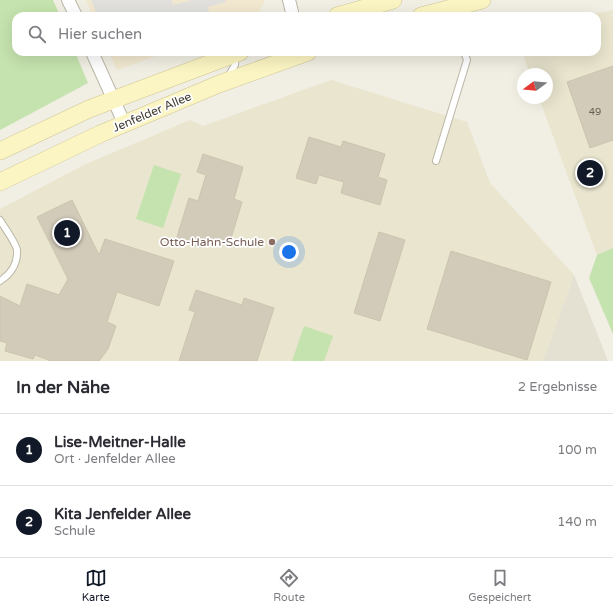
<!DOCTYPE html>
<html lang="de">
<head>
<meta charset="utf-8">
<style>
	:root { --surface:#fff; --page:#f7f7f7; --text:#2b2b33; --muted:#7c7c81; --line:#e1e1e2; --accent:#111827 }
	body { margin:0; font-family:"Varela Round",sans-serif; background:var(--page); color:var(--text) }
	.compass { position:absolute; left:517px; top:68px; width:36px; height:36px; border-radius:50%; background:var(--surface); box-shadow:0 4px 16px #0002; rotate:254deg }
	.you { position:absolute; left:289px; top:252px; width:14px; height:14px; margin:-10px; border:3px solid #fff; border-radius:50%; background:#1a73e8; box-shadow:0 0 0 6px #1a73e833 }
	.badge { display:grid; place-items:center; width:26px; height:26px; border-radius:50%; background:var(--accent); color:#fff; font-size:13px; font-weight:700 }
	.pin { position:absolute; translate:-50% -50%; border:2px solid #fff; box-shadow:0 1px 4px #0006 }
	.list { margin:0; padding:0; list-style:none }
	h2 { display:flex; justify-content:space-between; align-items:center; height:52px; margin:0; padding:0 16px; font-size:17px }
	h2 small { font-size:13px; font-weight:400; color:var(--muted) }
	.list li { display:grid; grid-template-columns:26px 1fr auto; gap:12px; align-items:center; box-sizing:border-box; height:72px; padding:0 16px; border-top:1px solid var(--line) }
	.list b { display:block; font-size:15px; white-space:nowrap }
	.list p { margin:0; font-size:13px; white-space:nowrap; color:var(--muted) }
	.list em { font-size:13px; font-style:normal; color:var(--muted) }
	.icon { flex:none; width:22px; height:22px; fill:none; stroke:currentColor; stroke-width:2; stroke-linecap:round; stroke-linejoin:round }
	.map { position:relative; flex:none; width:613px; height:361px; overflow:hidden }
	.search { position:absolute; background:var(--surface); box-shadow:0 4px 16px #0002; left:12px; right:12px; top:12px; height:44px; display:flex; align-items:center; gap:10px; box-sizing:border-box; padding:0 14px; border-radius:12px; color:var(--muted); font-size:15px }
	.sheet { height:196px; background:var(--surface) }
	nav { display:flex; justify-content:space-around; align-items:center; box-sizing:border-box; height:56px; border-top:1px solid var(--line); background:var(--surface); font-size:11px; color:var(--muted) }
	nav a { display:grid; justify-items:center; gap:2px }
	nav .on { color:var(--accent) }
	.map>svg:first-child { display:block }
	.residential { fill:#e4e1d2 }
	.commercial { fill:#f2e8cf }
	.education { fill:#e9e5ce }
	.green { fill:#c5e3ae }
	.parking { fill:#e1e0dc }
	.building { fill:#d2cbb9; stroke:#ccc4ad }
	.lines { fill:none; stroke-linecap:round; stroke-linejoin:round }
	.lane-casing { stroke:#bbb7a7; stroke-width:8 }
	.street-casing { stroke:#bbb7a7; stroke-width:14 }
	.secondary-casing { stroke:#cfc695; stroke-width:18 }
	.lane { stroke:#fff; stroke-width:6 }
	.street { stroke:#fff; stroke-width:12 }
	.secondary { stroke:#fbf5c3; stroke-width:17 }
	.education-dot { fill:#8d6e63; stroke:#fff; stroke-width:1.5 }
	.labels { text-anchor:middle; stroke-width:3.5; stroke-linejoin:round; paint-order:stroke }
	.number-label { font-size:10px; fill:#666155 }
	.street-label { font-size:12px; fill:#423e34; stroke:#fff }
	.education-label { font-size:12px; fill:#785e54; stroke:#fff; text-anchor:end }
</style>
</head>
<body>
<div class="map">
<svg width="613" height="361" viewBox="0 0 613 361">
	<rect width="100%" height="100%" fill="#f1eee3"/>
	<path class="residential" d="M574,275L608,361H543Z"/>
	<g class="commercial">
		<path d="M86,0H265L258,16H93Z"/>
		<path d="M109,52H167L117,70Z"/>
	</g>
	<g class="education">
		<path d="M613,10V248L597,255L539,98H547V74H530L522,52H597V16H583Z"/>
		<path d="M331,80L467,122L490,183L574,275L543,361H0V209L84,165L190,120L203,126Z"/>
	</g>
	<g class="green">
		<path d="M0,0H53L60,16H16V52H75L88,83L0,130Z"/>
		<path d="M154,165L181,174L163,228L136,219Z"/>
		<path d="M613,248V334L589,278L597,255Z"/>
		<path d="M304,326L333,336L324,361H292Z"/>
	</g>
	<path class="parking" d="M91,0H172L173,5L192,0H225L226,2L208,7L210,16H98Z"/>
	<g class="building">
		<path d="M613,66V140L590,148L567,82Z"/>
		<path d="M309,137L341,147L343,141L385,154L378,177L387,180L380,205L341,193L344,182L319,175L316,184L296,178Z"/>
		<path d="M203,154L243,167L234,199L242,202L229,245L207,238L203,248L176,240L189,198L198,201L206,175L197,172Z"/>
		<path d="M72,200L99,255L105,239L174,261L159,306L117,292L107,322L116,326L108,349L99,361H51L35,355L33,359L5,351L7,343L0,341V296L20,306L27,284L59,295L68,279L37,217Z"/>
		<path d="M379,232L405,240L380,321L354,313Z"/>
		<path d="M451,251L551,282L527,360L427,329Z"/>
		<path d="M196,290L242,305L244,298L274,308L257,361H179L195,312L189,310Z"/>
	</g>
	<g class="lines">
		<defs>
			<g id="lane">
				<path d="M229,75L235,65L236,54"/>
				<path d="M436,161L467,60L464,52"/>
				<path d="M0,220C4,227 16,243 17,250C18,263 11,274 0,281"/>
			</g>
			<g id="street">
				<path d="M68,0L76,16"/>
				<path d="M289,0L293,16"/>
				<path d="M92,52L124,123"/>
			</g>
			<g id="secondary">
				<path d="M337,16L393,0"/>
				<path d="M421,16L482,0"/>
				<path d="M0,151L89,109L240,52"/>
				<path d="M0,182L100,134L219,84L308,52"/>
			</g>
		</defs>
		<use href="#lane" class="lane-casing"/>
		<use href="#street" class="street-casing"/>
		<use href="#secondary" class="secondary-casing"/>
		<use href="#lane" class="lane"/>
		<use href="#street" class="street"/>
		<use href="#secondary" class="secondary"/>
	</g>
	<circle class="education-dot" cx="272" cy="242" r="4"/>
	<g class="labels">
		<g class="number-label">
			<text x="595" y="115">49</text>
		</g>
		<g class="street-label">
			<text transform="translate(152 112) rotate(-23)" y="4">Jenfelder Allee</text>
		</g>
		<g class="education-label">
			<text x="264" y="246">Otto-Hahn-Schule</text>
		</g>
	</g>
</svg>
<svg class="compass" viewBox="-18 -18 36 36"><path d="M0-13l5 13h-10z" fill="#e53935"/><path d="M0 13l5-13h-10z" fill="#7c7c81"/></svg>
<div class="you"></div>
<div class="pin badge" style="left:67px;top:233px">1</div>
<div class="pin badge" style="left:590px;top:173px">2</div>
<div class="search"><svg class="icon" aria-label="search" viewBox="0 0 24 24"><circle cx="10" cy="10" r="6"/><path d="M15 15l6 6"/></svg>Hier suchen</div>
</div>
<section class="sheet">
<h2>In der Nähe<small>2 Ergebnisse</small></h2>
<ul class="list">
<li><span class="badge">1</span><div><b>Lise-Meitner-Halle</b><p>Ort · Jenfelder Allee</p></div><em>100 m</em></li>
<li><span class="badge">2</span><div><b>Kita Jenfelder Allee</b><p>Schule</p></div><em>140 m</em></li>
</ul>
</section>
<nav>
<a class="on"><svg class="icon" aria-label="map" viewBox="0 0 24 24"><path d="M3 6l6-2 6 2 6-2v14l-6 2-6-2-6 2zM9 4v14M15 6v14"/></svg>Karte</a>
<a><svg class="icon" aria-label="directions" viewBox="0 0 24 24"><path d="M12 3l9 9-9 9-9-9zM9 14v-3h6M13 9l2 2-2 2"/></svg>Route</a>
<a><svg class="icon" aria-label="saved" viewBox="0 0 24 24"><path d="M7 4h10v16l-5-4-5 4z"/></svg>Gespeichert</a>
</nav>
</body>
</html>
